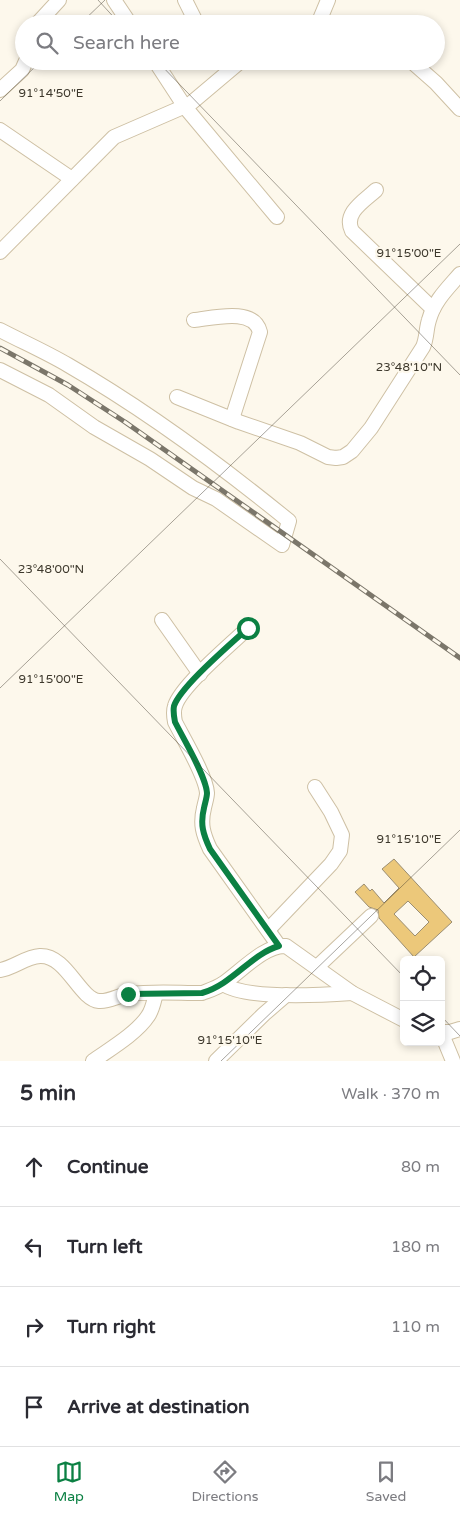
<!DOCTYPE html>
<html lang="en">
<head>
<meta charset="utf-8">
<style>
	:root { --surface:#fff; --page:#f2f2f3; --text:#2b2b33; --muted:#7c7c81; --line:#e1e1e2; --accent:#0b8043 }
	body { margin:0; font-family:"Varela Round",sans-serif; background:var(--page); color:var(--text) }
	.controls { position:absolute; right:15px; bottom:15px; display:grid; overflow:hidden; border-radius:8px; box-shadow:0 2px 8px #0003 }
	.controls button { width:45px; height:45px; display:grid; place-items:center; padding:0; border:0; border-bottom:1px solid var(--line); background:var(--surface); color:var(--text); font:25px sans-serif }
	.stop { position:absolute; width:15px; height:15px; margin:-11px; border:4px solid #0b8043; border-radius:50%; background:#fff }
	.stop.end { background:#0b8043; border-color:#fff; box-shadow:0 1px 5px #0008 }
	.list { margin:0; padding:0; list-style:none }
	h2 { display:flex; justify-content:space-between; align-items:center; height:65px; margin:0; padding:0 20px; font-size:21px }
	h2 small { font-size:16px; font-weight:400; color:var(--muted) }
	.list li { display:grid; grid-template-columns:32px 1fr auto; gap:15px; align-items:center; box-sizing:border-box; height:80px; padding:0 20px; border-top:1px solid var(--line) }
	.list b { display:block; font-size:19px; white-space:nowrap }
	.list em { font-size:16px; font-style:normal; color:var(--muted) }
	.icon { flex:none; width:28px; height:28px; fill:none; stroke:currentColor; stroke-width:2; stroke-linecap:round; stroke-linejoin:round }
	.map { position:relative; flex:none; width:460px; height:1061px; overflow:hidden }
	.search { position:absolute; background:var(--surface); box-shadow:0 2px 8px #0003; left:15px; right:15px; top:15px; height:55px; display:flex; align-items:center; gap:12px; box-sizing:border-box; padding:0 18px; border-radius:28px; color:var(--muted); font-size:19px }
	.sheet { height:385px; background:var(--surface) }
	nav { display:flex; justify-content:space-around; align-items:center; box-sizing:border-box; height:70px; border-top:1px solid var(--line); background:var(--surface); font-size:14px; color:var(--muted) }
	nav a { display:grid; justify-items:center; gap:2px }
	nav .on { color:var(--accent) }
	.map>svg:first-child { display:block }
	.building { fill:#ecc87a; stroke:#9b8e72; fill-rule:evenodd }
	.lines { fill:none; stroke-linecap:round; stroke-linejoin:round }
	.minor-casing { stroke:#cec0a4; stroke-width:16 }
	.minor { stroke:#fff; stroke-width:14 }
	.rail-casing { stroke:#7b766a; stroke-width:5 }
	.rail { stroke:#fdf8ec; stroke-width:3; stroke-dasharray:9; stroke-linecap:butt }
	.route { stroke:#0b8043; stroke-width:6 }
	.ticks { fill:none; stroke:#3d382c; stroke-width:1; stroke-opacity:0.45 }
	.ticks-label { font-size:12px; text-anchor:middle; fill:#3d382c; stroke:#fdf8ec; stroke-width:4.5; stroke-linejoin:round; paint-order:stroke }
</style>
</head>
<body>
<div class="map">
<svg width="460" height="1061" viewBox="0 0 460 1061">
	<rect width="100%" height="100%" fill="#fdf8ec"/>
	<path class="building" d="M394,859L452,922L414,957L379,918L378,910L369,907L355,892L364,884L370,891L372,889L384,903L399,888L382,869ZM408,901L429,922L415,936L394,914Z"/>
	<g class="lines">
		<defs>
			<g id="minor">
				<path d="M114,0L130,24"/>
				<path d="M185,0L197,24"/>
				<path d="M37,24L59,0"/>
				<path d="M292,24H309"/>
				<path d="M318,24L328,0"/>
				<path d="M24,39V47"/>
				<path d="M155,61L185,107L277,217"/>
				<path d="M411,61L436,83L460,109"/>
				<path d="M0,90L22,70L26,61"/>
				<path d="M0,130L72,179"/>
				<path d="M376,190C364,201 343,213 352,231L433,309"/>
				<path d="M0,252L114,137L190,104L241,61"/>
				<path d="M194,320C213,318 254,307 260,332L232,419"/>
				<path d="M0,330C23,342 46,352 68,365C146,410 219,464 289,521L282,545L216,499L193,488L150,459L94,427L49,395L0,370"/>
				<path d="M177,397L239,422L300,443L328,457L336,458L343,457L352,451L371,428L423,347C427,338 426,329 429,320C434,301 448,288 460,274"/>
				<path d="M162,620L200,674"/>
				<path d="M248,628C231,644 181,686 175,706C173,712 174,717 175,722C183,738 206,776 207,793C207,797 205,803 204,808C200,824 203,834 210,849L279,946"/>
				<path d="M268,930L331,864L340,851L342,835L331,812L315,787"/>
				<path d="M317,967L371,916"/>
				<path d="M0,970C14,968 25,957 40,956C67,955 79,999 99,1001C109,1002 119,995 129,994C153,991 178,993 202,993C210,990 217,988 224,983C240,972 266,944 286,946L352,993L404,1020"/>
				<path d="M223,984C246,1000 323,995 352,993"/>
				<path d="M441,1032L453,1061"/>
				<path d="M441,1032H450L460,1029"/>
				<path d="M93,1061C110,1049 137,1033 148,1016C153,1009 154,1000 156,993"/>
				<path d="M216,1061L264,1014L286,995"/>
			</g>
		</defs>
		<use href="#minor" class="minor-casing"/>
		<use href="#minor" class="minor"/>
		<defs>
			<path id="rail" d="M0,348L68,385L125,422L460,658"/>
		</defs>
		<use href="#rail" class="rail-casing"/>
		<use href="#rail" class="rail"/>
	</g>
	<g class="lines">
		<path class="route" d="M128,994L202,993C233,984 251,954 279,946L210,849C203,834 200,824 204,808C205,803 207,797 207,793C206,776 183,738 175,722C174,717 173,711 174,706C181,686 231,644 248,628"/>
	</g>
	<path class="ticks" d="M98,0L120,24M80,24L105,0M157,61L460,375M0,101L41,61M0,559L404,977M0,688L460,244M441,1016L460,1036M221,1061L460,830"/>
	<g class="ticks-label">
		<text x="51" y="97">91°14'50"E</text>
		<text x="409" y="257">91°15'00"E</text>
		<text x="409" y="371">23°48'10"N</text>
		<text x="51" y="573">23°48'00"N</text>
		<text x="51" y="683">91°15'00"E</text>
		<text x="409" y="843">91°15'10"E</text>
		<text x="230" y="1044">91°15'10"E</text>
	</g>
</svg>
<div class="controls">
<button><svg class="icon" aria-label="locate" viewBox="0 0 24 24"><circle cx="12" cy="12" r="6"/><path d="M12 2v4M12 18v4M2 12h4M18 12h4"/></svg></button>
<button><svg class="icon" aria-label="layers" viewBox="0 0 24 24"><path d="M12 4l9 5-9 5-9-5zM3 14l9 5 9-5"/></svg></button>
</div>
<div class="stop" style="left:248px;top:628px"></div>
<div class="stop end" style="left:128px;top:994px"></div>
<div class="search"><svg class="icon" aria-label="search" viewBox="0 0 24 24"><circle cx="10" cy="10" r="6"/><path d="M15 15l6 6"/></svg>Search here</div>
</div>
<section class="sheet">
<h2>5 min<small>Walk · 370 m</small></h2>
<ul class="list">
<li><svg class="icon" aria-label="ahead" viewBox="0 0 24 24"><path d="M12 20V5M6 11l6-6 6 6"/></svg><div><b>Continue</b></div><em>80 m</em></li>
<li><svg class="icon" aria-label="left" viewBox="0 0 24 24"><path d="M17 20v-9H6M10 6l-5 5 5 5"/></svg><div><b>Turn left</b></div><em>180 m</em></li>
<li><svg class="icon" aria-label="right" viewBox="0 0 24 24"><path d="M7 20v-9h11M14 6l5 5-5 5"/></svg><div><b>Turn right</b></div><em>110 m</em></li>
<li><svg class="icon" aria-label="arrive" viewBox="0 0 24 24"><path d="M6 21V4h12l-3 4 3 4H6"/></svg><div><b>Arrive at destination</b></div></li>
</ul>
</section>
<nav>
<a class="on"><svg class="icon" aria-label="map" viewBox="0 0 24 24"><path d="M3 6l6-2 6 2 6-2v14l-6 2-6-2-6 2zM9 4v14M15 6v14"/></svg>Map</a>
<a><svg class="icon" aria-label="directions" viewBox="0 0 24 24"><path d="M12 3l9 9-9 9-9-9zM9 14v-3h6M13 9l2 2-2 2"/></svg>Directions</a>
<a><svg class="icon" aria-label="saved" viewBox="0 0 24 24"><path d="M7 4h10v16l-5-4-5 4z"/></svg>Saved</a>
</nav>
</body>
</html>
